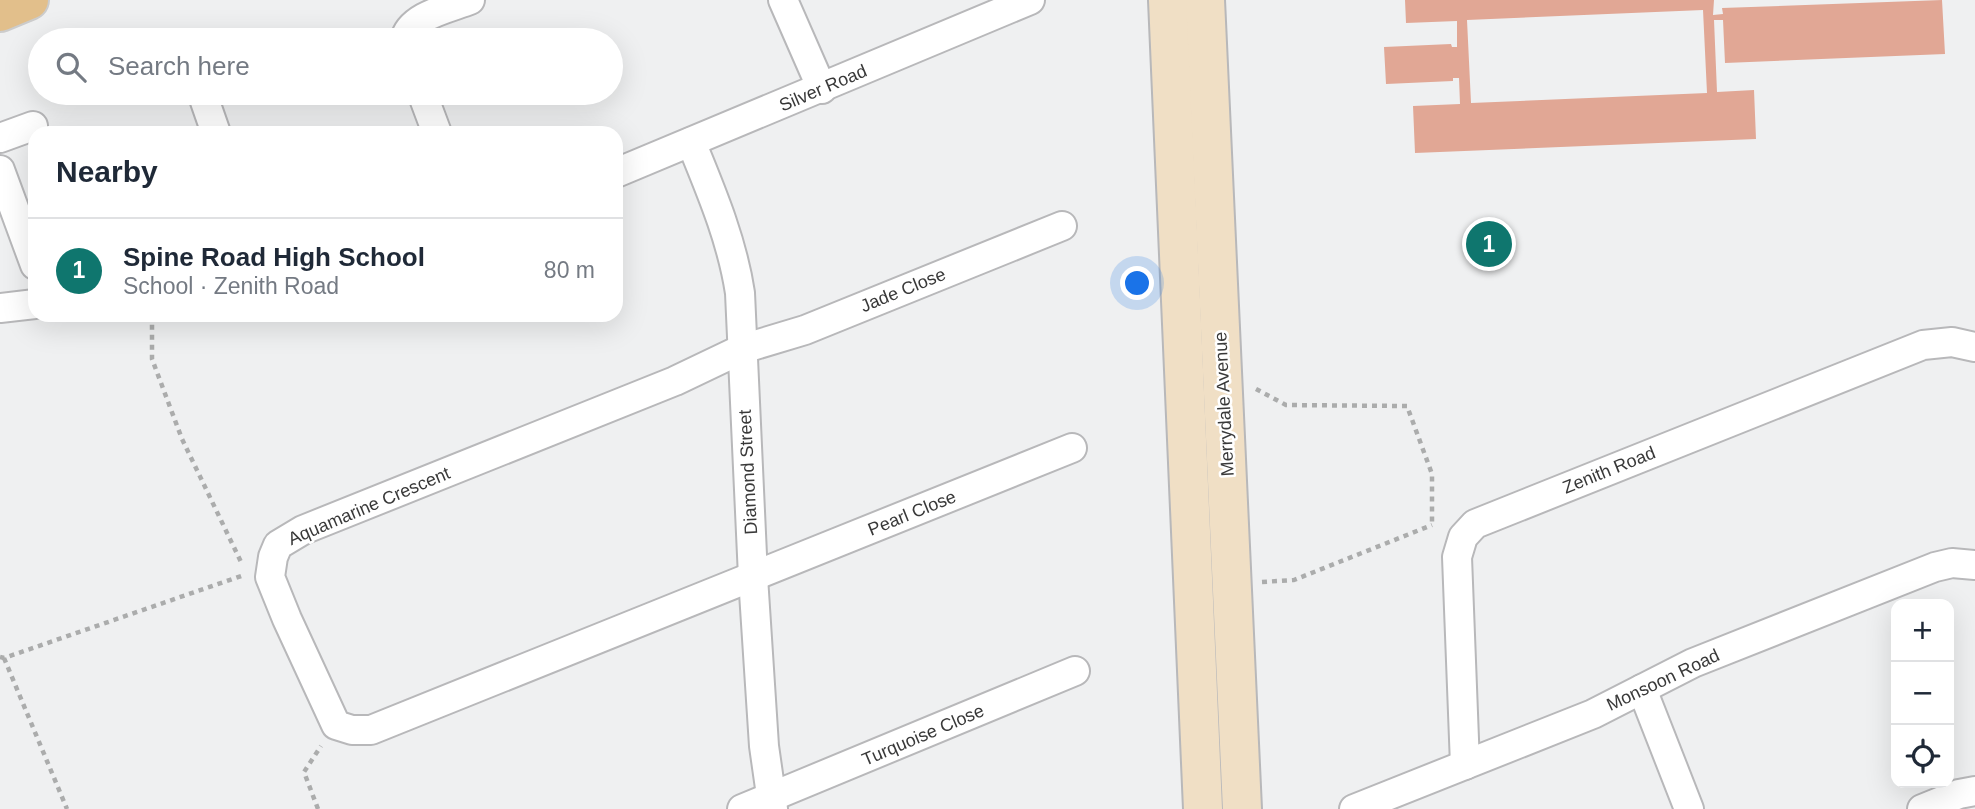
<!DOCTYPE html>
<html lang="en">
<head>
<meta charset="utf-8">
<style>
	:root { --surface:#fff; --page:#f6f6f7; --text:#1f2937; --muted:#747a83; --line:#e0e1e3; --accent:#0f766e }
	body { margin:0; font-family:Arial,sans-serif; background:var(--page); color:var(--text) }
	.controls { position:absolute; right:21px; bottom:21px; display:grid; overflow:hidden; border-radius:14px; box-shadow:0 7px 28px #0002 }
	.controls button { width:63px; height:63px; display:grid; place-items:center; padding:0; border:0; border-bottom:2px solid var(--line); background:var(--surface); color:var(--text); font:35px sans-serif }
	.you { position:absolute; left:1138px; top:284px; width:24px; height:24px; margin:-18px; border:5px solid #fff; border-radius:50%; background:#1a73e8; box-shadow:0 0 0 10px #1a73e833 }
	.badge { display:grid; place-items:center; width:46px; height:46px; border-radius:50%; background:var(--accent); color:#fff; font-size:23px; font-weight:700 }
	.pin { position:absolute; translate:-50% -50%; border:4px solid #fff; box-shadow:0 2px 7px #0006 }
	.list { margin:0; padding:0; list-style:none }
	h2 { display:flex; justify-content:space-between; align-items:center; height:91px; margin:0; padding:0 28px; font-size:30px }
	h2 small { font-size:23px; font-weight:400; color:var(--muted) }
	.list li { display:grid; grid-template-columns:46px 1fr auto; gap:21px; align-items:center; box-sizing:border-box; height:105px; padding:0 28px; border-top:2px solid var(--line) }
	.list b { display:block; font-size:26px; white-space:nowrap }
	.list p { margin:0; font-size:23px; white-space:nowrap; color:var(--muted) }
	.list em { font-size:23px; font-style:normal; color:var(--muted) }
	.icon { flex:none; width:38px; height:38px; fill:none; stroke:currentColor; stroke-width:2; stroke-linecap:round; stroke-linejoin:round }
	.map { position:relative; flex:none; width:1975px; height:809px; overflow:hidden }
	.search { position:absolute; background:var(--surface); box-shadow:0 7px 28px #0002; left:28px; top:28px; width:595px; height:77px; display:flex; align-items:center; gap:18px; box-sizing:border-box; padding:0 24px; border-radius:38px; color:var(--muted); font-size:26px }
	.panel { position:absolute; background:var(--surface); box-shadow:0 7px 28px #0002; left:28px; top:126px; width:595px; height:196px; border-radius:21px }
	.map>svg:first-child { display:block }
	.building { fill:#e1a795; fill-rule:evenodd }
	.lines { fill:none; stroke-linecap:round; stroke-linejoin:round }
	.street-casing { stroke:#b8b8ba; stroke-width:32 }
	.secondary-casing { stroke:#b8b8ba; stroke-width:42 }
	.primary-casing { stroke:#ccc; stroke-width:42 }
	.path { stroke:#abacac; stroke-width:4.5; stroke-dasharray:5 5; stroke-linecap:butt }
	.street { stroke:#fff; stroke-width:28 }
	.secondary { stroke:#f0dfc5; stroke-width:38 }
	.primary { stroke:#e2bf8b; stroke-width:38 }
	.labels { text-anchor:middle; stroke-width:5; stroke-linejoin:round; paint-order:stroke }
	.street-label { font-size:18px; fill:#393939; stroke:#fff }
</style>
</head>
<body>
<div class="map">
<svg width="1975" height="809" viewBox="0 0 1975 809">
	<rect width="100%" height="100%" fill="#eff0f1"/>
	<path class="building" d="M1405,0H1714L1713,15L1723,14L1722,8L1942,0L1945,54L1725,63L1723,20H1714L1717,92L1754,90L1756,139L1415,153L1413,106L1460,104L1459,78H1453V81L1386,84L1384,47L1451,44L1452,47H1457V21L1406,23ZM1703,10L1707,93L1471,103L1467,20Z"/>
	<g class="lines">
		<defs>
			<g id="street">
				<path d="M783,0L822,89"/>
				<path d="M405,40C409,16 450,8 470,0"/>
				<path d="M202,93L216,133"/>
				<path d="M422,93L437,133"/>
				<path d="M0,138L33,126"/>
				<path d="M691,142C711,191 732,240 740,293L753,577L764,746L773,809"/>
				<path d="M0,170L35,265"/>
				<path d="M616,173L1030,0"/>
				<path d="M1062,226L805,330L742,349L675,381L303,530L278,545L273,557L270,577L287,619L336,725L352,730H371L1072,448"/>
				<path d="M0,308L35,304"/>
				<path d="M1642,689L1689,809"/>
				<path d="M1465,765L1457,557L1463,537L1475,524L1923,345L1952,342L1975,347"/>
				<path d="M742,809L1075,671"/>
				<path d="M1354,809L1593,714L1693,663L1935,567L1952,563L1975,565"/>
				<path d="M1922,809L1959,794L1975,791"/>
			</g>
			<g id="secondary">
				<path d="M1168,0L1203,809"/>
				<path d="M1205,0L1242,809"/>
			</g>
			<path id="primary" d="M0,12L29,0"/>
		</defs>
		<use href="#street" class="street-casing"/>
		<use href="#secondary" class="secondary-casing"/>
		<use href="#primary" class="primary-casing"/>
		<g class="path">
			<path d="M154,315L152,322V359L182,439L242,564"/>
			<path d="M1256,389L1286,405L1407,406L1432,474V525"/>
			<path d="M1262,582L1294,580L1432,525"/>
			<path d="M0,657L4,658L244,575"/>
			<path d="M4,658L67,809"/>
			<path d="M318,809L304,772L321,746"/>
		</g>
		<use href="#street" class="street"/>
		<use href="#secondary" class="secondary"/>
		<use href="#primary" class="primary"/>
	</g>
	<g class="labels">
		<g class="street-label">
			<text transform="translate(823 88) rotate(-23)" y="6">Silver Road</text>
			<text transform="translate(903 290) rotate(-22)" y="6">Jade Close</text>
			<text transform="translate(1224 404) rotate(-93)" y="6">Merrydale Avenue</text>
			<text transform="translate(1609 470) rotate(-22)" y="6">Zenith Road</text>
			<text transform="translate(748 472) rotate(-93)" y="6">Diamond Street</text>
			<text transform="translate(369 506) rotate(-23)" y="6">Aquamarine Crescent</text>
			<text transform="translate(912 513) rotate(-22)" y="6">Pearl Close</text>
			<text transform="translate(1663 680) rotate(-25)" y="6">Monsoon Road</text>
			<text transform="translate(923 735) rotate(-23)" y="6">Turquoise Close</text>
		</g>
	</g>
</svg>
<div class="controls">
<button>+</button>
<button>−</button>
<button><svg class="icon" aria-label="locate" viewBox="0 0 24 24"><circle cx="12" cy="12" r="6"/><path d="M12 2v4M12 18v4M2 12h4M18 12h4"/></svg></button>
</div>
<div class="you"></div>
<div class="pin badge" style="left:1489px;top:244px">1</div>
<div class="search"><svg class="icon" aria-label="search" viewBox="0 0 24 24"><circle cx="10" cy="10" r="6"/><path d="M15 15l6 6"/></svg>Search here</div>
<section class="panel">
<h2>Nearby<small></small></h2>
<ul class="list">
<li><span class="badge">1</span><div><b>Spine Road High School</b><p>School · Zenith Road</p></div><em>80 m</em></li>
</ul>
</section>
</div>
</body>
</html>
